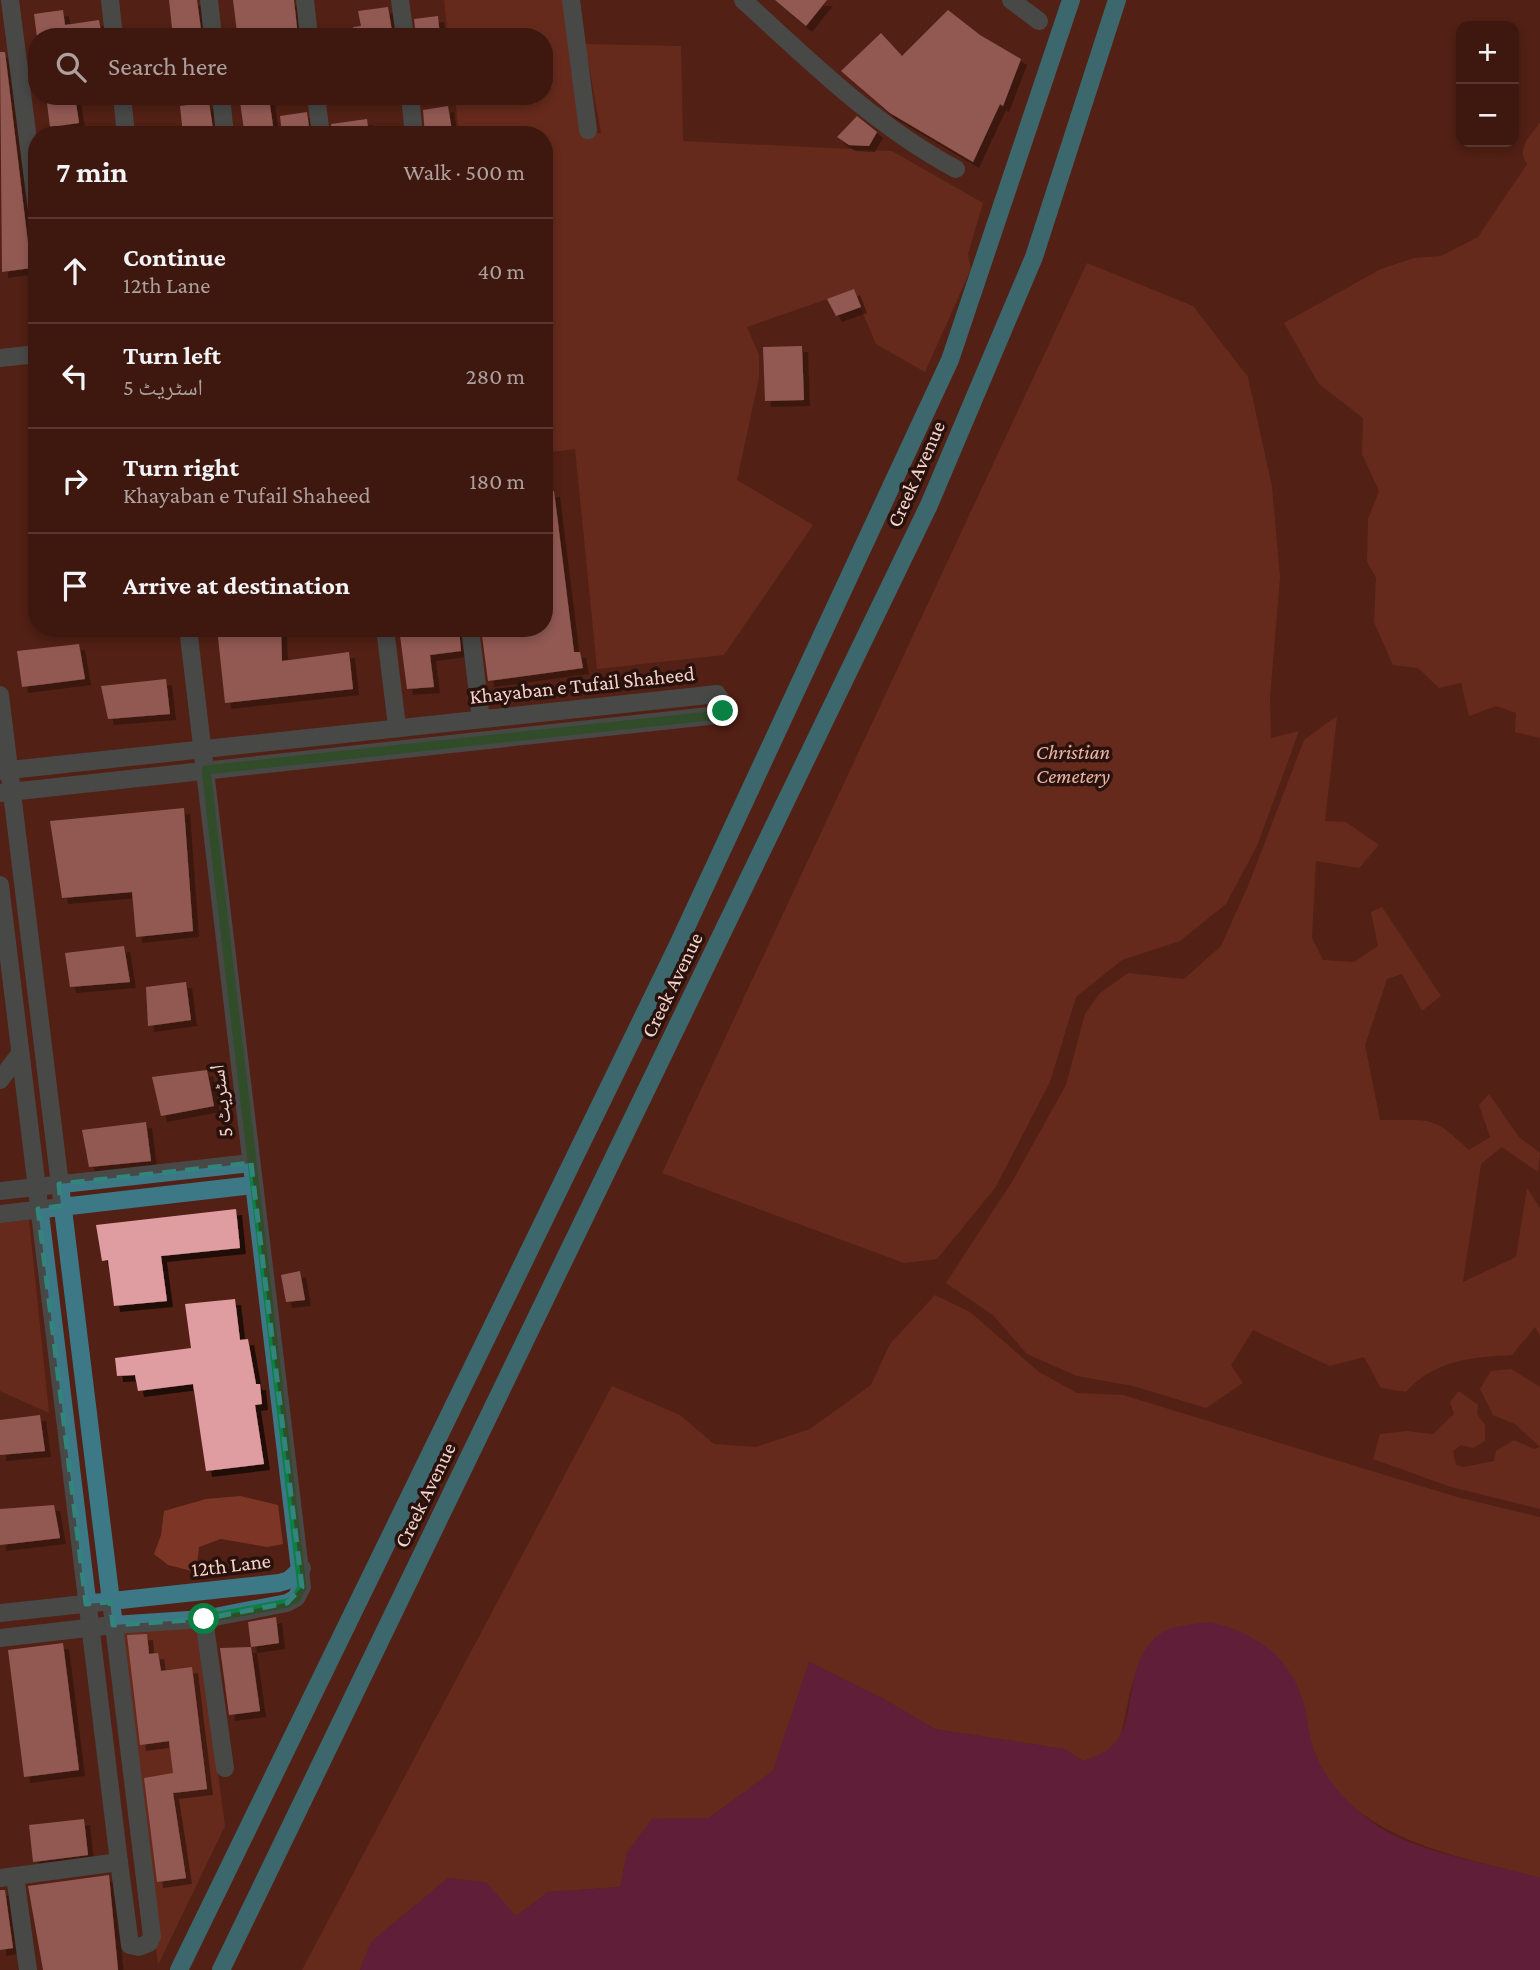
<!DOCTYPE html>
<html lang="en">
<head>
<meta charset="utf-8">
<style>
	:root { --surface:#3e180f; --page:#452118; --text:#f1f3f6; --muted:#ada09e; --line:#57372f }
	body { margin:0; font-family:"Crimson Pro","Noto Naskh Arabic",serif; background:var(--page); color:var(--text) }
	.controls { position:absolute; right:21px; top:21px; display:grid; overflow:hidden; border-radius:14px; box-shadow:0 4px 10px #0003 }
	.controls button { width:63px; height:63px; display:grid; place-items:center; padding:0; border:0; border-bottom:2px solid var(--line); background:var(--surface); color:var(--text); font:35px sans-serif }
	.stop { position:absolute; width:21px; height:21px; margin:-16px; border:5px solid #0b8043; border-radius:50%; background:#fff }
	.stop.end { background:#0b8043; border-color:#fff; box-shadow:0 2px 7px #0008 }
	.list { margin:0; padding:0; list-style:none }
	h2 { display:flex; justify-content:space-between; align-items:center; height:91px; margin:0; padding:0 28px; font-size:30px }
	h2 small { font-size:23px; font-weight:400; color:var(--muted) }
	.list li { display:grid; grid-template-columns:46px 1fr auto; gap:21px; align-items:center; box-sizing:border-box; height:105px; padding:0 28px; border-top:2px solid var(--line) }
	.list b { display:block; font-size:26px; white-space:nowrap }
	.list p { margin:0; font-size:23px; white-space:nowrap; color:var(--muted) }
	.list em { font-size:23px; font-style:normal; color:var(--muted) }
	.icon { flex:none; width:38px; height:38px; fill:none; stroke:currentColor; stroke-width:2; stroke-linecap:round; stroke-linejoin:round }
	.map { position:relative; flex:none; width:1540px; height:1970px; overflow:hidden }
	.search { position:absolute; background:var(--surface); box-shadow:0 4px 10px #0003; left:28px; top:28px; width:525px; height:77px; display:flex; align-items:center; gap:18px; box-sizing:border-box; padding:0 24px; border-radius:28px; color:var(--muted); font-size:26px }
	.panel { position:absolute; background:var(--surface); box-shadow:0 4px 10px #0003; left:28px; top:126px; width:525px; height:511px; border-radius:28px }
	.map>svg:first-child { display:block }
	.green { fill:#7d3626 }
	.water { fill:#731c66 }
	.building { fill:#df9da1; filter:url(#shadow) }
	.lines { fill:none; stroke-linecap:round; stroke-linejoin:round }
	.minor { stroke:#3c7886; stroke-width:18 }
	.major { stroke:#20bdda; stroke-width:18 }
	.route { stroke:#0b8043; stroke-width:9 }
	.marked { fill:none; stroke:#32847c; stroke-width:5; stroke-dasharray:14 9; stroke-linejoin:round }
	.labels { text-anchor:middle; stroke-width:7; stroke-linejoin:round; paint-order:stroke }
	.street-label { font-size:21px; fill:#f5d4cb; stroke:#29120d }
	.park-label { font-size:21px; font-style:italic; fill:#edb4a5; stroke:#29120d }
</style>
</head>
<body>
<div class="map">
<svg width="1540" height="1970" viewBox="0 0 1540 1970">
	<defs>
		<filter id="shadow"><feDropShadow dx="6" dy="6" stdDeviation="0" flood-color="#0009"/></filter>
	</defs>
	<rect width="100%" height="100%" fill="#522014"/>
	<g class="green">
		<path d="M444,0H565L584,134L601,133L585,44L681,46L683,141L892,151L983,203L968,254L971,269L925,372L876,344L853,290L747,327L759,355V378L737,480L813,525L724,655L597,669L575,449L544,453V135H459L455,96H544V37H448Z"/>
		<path d="M1540,123V738L1515,732L1516,713L1496,706L1469,716L1461,683L1439,688L1418,668L1393,665L1374,622L1376,578L1367,561L1368,519L1379,491L1362,454L1363,418L1319,384L1284,323L1381,269L1414,258L1441,256L1478,237L1527,164C1516,149 1530,135 1540,123Z"/>
		<path d="M1087,263L1193,306L1248,377L1272,487L1280,577L1270,697L1271,738L1299,731L1257,846L1226,904L1180,941L1122,960L1076,997L1050,1082L995,1188L937,1259L904,1263L662,1173Z"/>
		<path d="M1337,716L1325,821L1346,822L1379,845L1359,868L1316,861L1312,938L1323,960L1354,962L1378,946L1371,912L1382,907L1441,996L1422,1011L1402,974L1387,979L1365,1045L1380,1120C1431,1121 1430,1113 1469,1150L1490,1137L1479,1105L1489,1094L1519,1137L1540,1153L1538,1172L1502,1147L1481,1164L1463,1282L1516,1257L1527,1188L1540,1208V1336L1535,1327L1512,1355C1471,1357 1435,1360 1406,1392L1381,1388L1364,1357L1330,1366L1253,1330L1231,1365L1243,1383L1206,1408L1133,1386L1077,1376L1027,1354L993,1315L946,1283L1012,1182L1066,1085L1085,1014L1099,994L1128,973L1184,979L1221,946L1248,886L1304,740Z"/>
		<path d="M29,1220L49,1413L0,1391V1223Z"/>
		<path d="M935,1295L970,1312L1039,1372L1077,1393L1123,1395L1457,1497L1540,1517V1878C1460,1856 1344,1840 1313,1748C1308,1733 1306,1716 1303,1701L1155,1637C1144,1654 1135,1671 1130,1692C1121,1730 1127,1748 1083,1761L1064,1749L935,1729L882,1698L809,1662L773,1771L709,1818L652,1819L627,1853L620,1887L548,1892L516,1916L486,1883L448,1878L371,1942L360,1970H302L612,1386L680,1415L714,1444L756,1447L810,1429L871,1385L890,1344Z"/>
		<path d="M1511,1369L1540,1387V1509L1451,1487L1373,1459L1380,1434L1407,1431L1433,1434L1454,1414L1450,1402L1459,1391L1478,1405L1477,1414L1485,1425V1441L1473,1448L1461,1445L1453,1451L1456,1465L1464,1467L1494,1461L1496,1451L1514,1440L1534,1449L1540,1447L1515,1424L1493,1415L1480,1389L1491,1371Z"/>
		<path d="M240,1496L278,1505L283,1544L267,1547L221,1539L199,1547L196,1572L168,1565L154,1554L161,1535L164,1511L206,1499Z"/>
		<path d="M198,1625L225,1826L158,1965L119,1633Z"/>
	</g>
	<path class="water" d="M1211,1622C1255,1633 1289,1655 1303,1701C1308,1716 1308,1733 1313,1748C1322,1776 1346,1801 1368,1819C1405,1851 1492,1864 1540,1878V1970H360L371,1942L448,1878L486,1882L516,1916L548,1892L620,1887L627,1853L652,1819L709,1818L773,1771L809,1662L882,1698L935,1729L1065,1749L1083,1761C1152,1742 1113,1678 1155,1638C1168,1625 1193,1624 1211,1622Z"/>
	<g class="building">
		<path d="M169,0H197L202,37H173Z"/>
		<path d="M233,0H294L298,37H270L269,28L237,32Z"/>
		<path d="M775,0H827L806,26Z"/>
		<path d="M388,7L393,37H354L353,27L361,26L358,11Z"/>
		<path d="M63,10L65,25L99,20L102,37H37L34,14Z"/>
		<path d="M948,10L980,35L1021,59L1003,106L1000,104L973,162L890,113L841,71L881,33L902,56Z"/>
		<path d="M438,16L440,37H416L414,19Z"/>
		<path d="M0,52H5L31,268L2,272Z"/>
		<path d="M46,96H75L79,123L50,127Z"/>
		<path d="M269,98L273,126L244,130L240,102Z"/>
		<path d="M209,102L213,129L183,134L180,106Z"/>
		<path d="M448,106L452,131L425,135L423,110Z"/>
		<path d="M307,112L310,135H282L280,116Z"/>
		<path d="M857,116L877,132L869,146L849,145L837,137Z"/>
		<path d="M367,119L369,135H332L331,124Z"/>
		<path d="M854,289L861,307L836,316L827,299Z"/>
		<path d="M802,346L804,400L765,401L763,347Z"/>
		<path d="M554,491L574,652H580L583,668L488,681L481,628H544V492Z"/>
		<path d="M217,628H281L282,661L349,652L353,689L225,703Z"/>
		<path d="M399,628H459L461,651L430,655L434,687L407,689Z"/>
		<path d="M79,644L85,679L22,687L17,651Z"/>
		<path d="M166,679L170,714L108,719L101,686Z"/>
		<path d="M184,808L193,931L136,937L132,892L62,898L50,821Z"/>
		<path d="M124,946L130,982L70,987L65,953Z"/>
		<path d="M186,982L191,1020L148,1026L146,987Z"/>
		<path d="M207,1070L214,1106L161,1116L152,1077Z"/>
		<path d="M146,1122L151,1161L89,1167L82,1130Z"/>
		<path d="M236,1209L240,1248L161,1256L167,1301L114,1306L108,1260L102,1261L96,1225Z"/>
		<path d="M300,1271L305,1300L286,1302L281,1275Z"/>
		<path d="M235,1299L240,1340L248,1339L256,1384H260L262,1404L255,1405L264,1464L206,1471L193,1384L138,1391L135,1375L117,1376L115,1358L191,1348L185,1304Z"/>
		<path d="M40,1415L45,1451L0,1455V1420Z"/>
		<path d="M54,1505L60,1538L0,1545V1509Z"/>
		<path d="M276,1617L279,1643L251,1647L248,1622Z"/>
		<path d="M147,1634L149,1654L158,1653L161,1671L192,1667L207,1789L173,1793L186,1878L157,1882L144,1778L173,1773L169,1741L140,1745L127,1635Z"/>
		<path d="M63,1643L79,1770L24,1777L8,1650Z"/>
		<path d="M251,1647L260,1711L229,1715L220,1648Z"/>
		<path d="M84,1819L88,1855L33,1862L29,1825Z"/>
		<path d="M109,1875L118,1970H43L28,1886Z"/>
		<path d="M0,1890H5L13,1948L0,1950Z"/>
	</g>
	<g class="lines">
		<g class="minor">
			<path d="M10,0L37,210"/>
			<path d="M110,0L114,37"/>
			<path d="M209,0L213,37"/>
			<path d="M305,0L309,37"/>
			<path d="M400,0L405,37"/>
			<path d="M571,0L588,130"/>
			<path d="M743,0C811,62 874,125 956,169"/>
			<path d="M1011,0L1039,21"/>
			<path d="M122,96L126,135"/>
			<path d="M221,96L225,135"/>
			<path d="M316,96L321,135"/>
			<path d="M410,96L414,135"/>
			<path d="M0,358L37,354"/>
			<path d="M385,628L397,726"/>
			<path d="M470,628L481,719"/>
			<path d="M0,695L152,1936L149,1943L139,1947L130,1945L119,1862L0,885"/>
			<path d="M0,771L717,694L724,705L718,715L0,793"/>
			<path d="M0,1080L19,1055"/>
			<path d="M0,1191L251,1163"/>
			<path d="M0,1214L253,1185"/>
			<path d="M0,1613L279,1583L289,1580L302,1568"/>
			<path d="M204,1619L225,1768"/>
			<path d="M0,1638L113,1625L204,1619L287,1603L296,1598L302,1587L188,628"/>
			<path d="M15,1876L28,1970"/>
			<path d="M0,1878L119,1862"/>
		</g>
		<g class="major">
			<path d="M179,1970L676,949L950,360L1071,0"/>
			<path d="M221,1970L929,505L1034,257L1117,0"/>
		</g>
	</g>
	<g class="lines">
		<path class="route" d="M204,1619L288,1603L296,1598L302,1587L206,770L718,715L723,711"/>
	</g>
	<path d="M0 0H1540V1970H0ZM251,1163L302,1587L287,1603L204,1619L113,1625L110,1602L86,1604L38,1209L61,1206L59,1184Z" fill="#522014" fill-opacity=".55" fill-rule="evenodd"/>
	<path class="marked" d="M251,1163L302,1587L287,1603L204,1619L113,1625L110,1602L86,1604L38,1209L61,1206L59,1184Z"/>
	<g class="labels">
		<g class="street-label">
			<text transform="translate(916 474) rotate(-66)" y="7">Creek Avenue</text>
			<text transform="translate(582 685) rotate(-6)" y="7">Khayaban e Tufail Shaheed</text>
			<text transform="translate(672 985) rotate(-64)" y="7">Creek Avenue</text>
			<text transform="translate(221 1101) rotate(-97)" y="7">اسٹریٹ 5</text>
			<text transform="translate(425 1495) rotate(-64)" y="7">Creek Avenue</text>
			<text transform="translate(231 1565) rotate(-7)" y="7">12th Lane</text>
		</g>
		<g class="park-label">
			<text x="1073" y="759">Christian<tspan x="1073" dy="24">Cemetery</tspan></text>
		</g>
	</g>
</svg>
<div class="controls">
<button>+</button>
<button>−</button>
</div>
<div class="stop" style="left:204px;top:1619px"></div>
<div class="stop end" style="left:723px;top:711px"></div>
<div class="search"><svg class="icon" aria-label="search" viewBox="0 0 24 24"><circle cx="10" cy="10" r="6"/><path d="M15 15l6 6"/></svg>Search here</div>
<section class="panel">
<h2>7 min<small>Walk · 500 m</small></h2>
<ul class="list">
<li><svg class="icon" aria-label="ahead" viewBox="0 0 24 24"><path d="M12 20V5M6 11l6-6 6 6"/></svg><div><b>Continue</b><p>12th Lane</p></div><em>40 m</em></li>
<li><svg class="icon" aria-label="left" viewBox="0 0 24 24"><path d="M17 20v-9H6M10 6l-5 5 5 5"/></svg><div><b>Turn left</b><p>اسٹریٹ 5</p></div><em>280 m</em></li>
<li><svg class="icon" aria-label="right" viewBox="0 0 24 24"><path d="M7 20v-9h11M14 6l5 5-5 5"/></svg><div><b>Turn right</b><p>Khayaban e Tufail Shaheed</p></div><em>180 m</em></li>
<li><svg class="icon" aria-label="arrive" viewBox="0 0 24 24"><path d="M6 21V4h12l-3 4 3 4H6"/></svg><div><b>Arrive at destination</b></div></li>
</ul>
</section>
</div>
</body>
</html>
